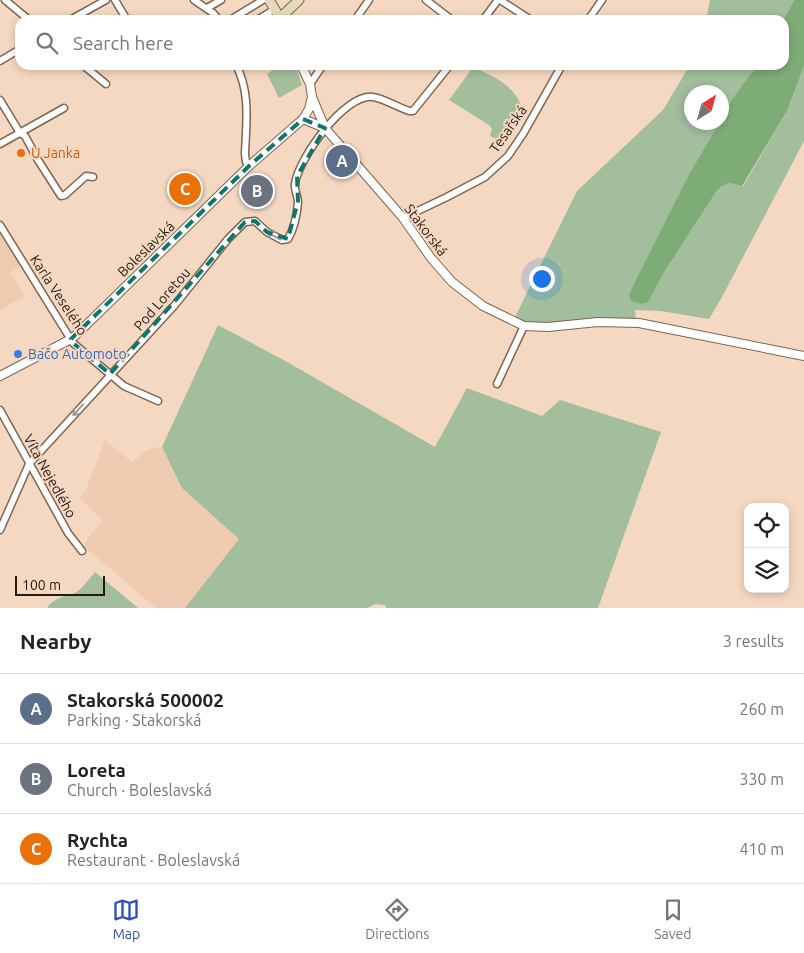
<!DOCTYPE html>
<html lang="en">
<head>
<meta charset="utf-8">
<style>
	:root { --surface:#fff; --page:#f6f6f6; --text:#222; --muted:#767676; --line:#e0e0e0; --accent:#2f4dbe }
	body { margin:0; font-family:Ubuntu,sans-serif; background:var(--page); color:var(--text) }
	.controls { position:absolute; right:15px; bottom:15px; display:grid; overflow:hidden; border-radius:10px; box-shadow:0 2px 8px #0003 }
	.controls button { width:45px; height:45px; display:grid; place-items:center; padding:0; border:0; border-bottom:1px solid var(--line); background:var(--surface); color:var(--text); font:25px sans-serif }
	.compass { position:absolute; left:684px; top:85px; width:45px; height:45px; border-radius:50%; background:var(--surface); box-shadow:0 2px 8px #0003; rotate:37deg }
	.scale { position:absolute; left:15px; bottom:12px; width:90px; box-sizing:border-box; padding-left:5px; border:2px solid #241a12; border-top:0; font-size:14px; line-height:18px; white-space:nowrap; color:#241a12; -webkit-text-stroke:4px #f5d8c1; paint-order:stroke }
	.you { position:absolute; left:541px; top:278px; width:18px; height:18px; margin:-12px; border:4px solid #fff; border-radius:50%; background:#1a73e8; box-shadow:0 0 0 8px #1a73e833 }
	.badge { display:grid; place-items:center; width:32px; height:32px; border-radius:50%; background:var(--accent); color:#fff; font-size:16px; font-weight:700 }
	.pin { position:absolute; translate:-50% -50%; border:2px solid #fff; box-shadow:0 1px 5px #0006 }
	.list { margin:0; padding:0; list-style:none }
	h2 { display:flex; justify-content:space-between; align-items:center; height:65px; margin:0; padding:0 20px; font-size:21px }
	h2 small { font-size:16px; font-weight:400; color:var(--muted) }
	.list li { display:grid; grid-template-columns:32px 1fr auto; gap:15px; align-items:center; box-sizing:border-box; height:70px; padding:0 20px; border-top:1px solid var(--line) }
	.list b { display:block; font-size:19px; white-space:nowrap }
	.list p { margin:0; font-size:16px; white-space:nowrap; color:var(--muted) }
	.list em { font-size:16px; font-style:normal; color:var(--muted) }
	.icon { flex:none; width:28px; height:28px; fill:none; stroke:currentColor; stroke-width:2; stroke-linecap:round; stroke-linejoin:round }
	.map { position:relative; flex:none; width:804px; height:608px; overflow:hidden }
	.search { position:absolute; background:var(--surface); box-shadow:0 2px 8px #0003; left:15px; right:15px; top:15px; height:55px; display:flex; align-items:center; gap:12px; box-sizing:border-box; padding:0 18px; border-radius:15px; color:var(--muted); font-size:19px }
	.sheet { height:275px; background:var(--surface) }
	nav { display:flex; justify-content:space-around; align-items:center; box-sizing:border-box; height:70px; border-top:1px solid var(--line); background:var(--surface); font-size:14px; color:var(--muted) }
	nav a { display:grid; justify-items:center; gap:2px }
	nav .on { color:var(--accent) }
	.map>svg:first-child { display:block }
	.built { fill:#efccb1 }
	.green { fill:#a2be9d }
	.forest { fill:#7eac77 }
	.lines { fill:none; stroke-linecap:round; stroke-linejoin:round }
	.minor-casing { stroke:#7e6551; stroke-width:9 }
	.tertiary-casing { stroke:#7e6551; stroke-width:10 }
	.secondary-casing { stroke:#7e6551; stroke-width:11 }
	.minor { stroke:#fff; stroke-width:6 }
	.tertiary { stroke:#fff; stroke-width:8 }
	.secondary { stroke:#e5dbba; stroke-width:9 }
	.oneway { stroke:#9c9894 }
	.marked { fill:none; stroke:#0f766e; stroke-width:4; stroke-dasharray:10 6; stroke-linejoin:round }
	.food-dot { fill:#e8710a; stroke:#f5d8c1; stroke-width:2 }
	.shop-dot { fill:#3f7fe0; stroke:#f5d8c1; stroke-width:2 }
	.labels { text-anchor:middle; stroke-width:4; stroke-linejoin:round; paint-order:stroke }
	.street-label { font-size:14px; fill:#241a12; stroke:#f5d8c1 }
	.food-label { font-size:14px; fill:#c56008; stroke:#f5d8c1; text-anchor:start }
	.shop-label { font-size:14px; fill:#366cbe; stroke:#f5d8c1; text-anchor:start }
</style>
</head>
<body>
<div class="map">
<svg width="804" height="608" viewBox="0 0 804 608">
	<rect width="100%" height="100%" fill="#f5d8c1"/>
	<g class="built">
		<path d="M0,232L21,265L11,273L25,296L0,310Z"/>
		<path d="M105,440L132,462L149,449L162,447L182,488L240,539L185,608H156L85,547V543L102,520L79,498L85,492Z"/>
	</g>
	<g class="green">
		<path d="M710,0H794L783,20H706Z"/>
		<path d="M270,65H295L302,85L279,98L267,74L273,70Z"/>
		<path d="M690,65H757L722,118V92H692V122L719,123L689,174L629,295L642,304L648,303L663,274L716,192C725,182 730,182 743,186L787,111L804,66V141L722,297L709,319L661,311L635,310L636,320L525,325L514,319L577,191L663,110Z"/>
		<path d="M473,67C492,76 511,83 520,103L517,111L500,136L503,138L501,141L490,136L492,129L489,125L449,100Z"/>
		<path d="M218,325L289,363L435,447L467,388L542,416L560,400L661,432L598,608H386L385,605L375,604L368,608H185L239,539L182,488L162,447Z"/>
		<path d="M95,572L138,608H47C51,599 66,596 75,593C82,589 89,579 95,572Z"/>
	</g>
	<path class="forest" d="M794,0H804V66L787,111L742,186C730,182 725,182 716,192L663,274L648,303L642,304L631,301L629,295L631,290L689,174L719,123L722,122C722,109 749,78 757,65H784L783,20Z"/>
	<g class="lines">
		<defs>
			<g id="minor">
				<path d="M5,0L29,20"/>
				<path d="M115,0L127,20"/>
				<path d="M194,0L213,13L219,20"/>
				<path d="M426,0L452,20"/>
				<path d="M500,0L531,20"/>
				<path d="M207,8L221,0"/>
				<path d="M70,20L106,0"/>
				<path d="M230,20L263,0"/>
				<path d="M257,20L275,9"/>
				<path d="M355,20L369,0"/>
				<path d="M483,20L498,0"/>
				<path d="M588,20L602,0"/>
				<path d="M0,61L20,49"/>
				<path d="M83,65L106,84"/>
				<path d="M236,65C251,93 246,124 245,154L246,162L249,166"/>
				<path d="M310,84L323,65"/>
				<path d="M0,100L20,133L25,136L38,160L61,196L65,195L86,176L93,177"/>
				<path d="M0,144L64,108"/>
				<path d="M403,218L447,197L485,177L508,156L523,134L562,65"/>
				<path d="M0,225L73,343L124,386L158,401"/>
				<path d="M497,384L524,326"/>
				<path d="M0,410L68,533L82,551"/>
				<path d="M0,530L29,464L174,306L228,239L245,222L255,221L267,232L282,240L288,239C294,229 297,215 298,202C298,196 294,190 295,184C298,159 345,93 373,97C382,98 400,108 409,111H413L450,65"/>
			</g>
			<g id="tertiary">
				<path d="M301,65L310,84L312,97L325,128L403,218L431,258L452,282L483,306L524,326L548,327L598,322L639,323L804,356"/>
				<path d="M303,119L325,128"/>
				<path d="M0,376L71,339L77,334L249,166L303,119L309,109L312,97"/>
			</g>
			<path id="secondary" d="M269,0L280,18L299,0"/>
		</defs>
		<use href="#minor" class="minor-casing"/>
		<use href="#tertiary" class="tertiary-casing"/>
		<use href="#secondary" class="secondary-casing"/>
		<use href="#minor" class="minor"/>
		<use href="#tertiary" class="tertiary"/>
		<use href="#secondary" class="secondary"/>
	</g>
	<defs><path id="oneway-shaft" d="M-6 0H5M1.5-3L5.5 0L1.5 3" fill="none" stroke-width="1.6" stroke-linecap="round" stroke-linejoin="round" transform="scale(1.25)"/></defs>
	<g class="oneway">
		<use href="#oneway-shaft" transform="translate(274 236) rotate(-152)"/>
		<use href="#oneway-shaft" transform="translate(78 410) rotate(132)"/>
	</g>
	<path class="marked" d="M303,119L325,128L297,176L298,201L288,239L267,232L255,221L245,222L110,374L73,343L71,339L249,166Z"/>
	<circle class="food-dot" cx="21" cy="153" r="5"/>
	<circle class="shop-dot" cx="18" cy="354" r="5"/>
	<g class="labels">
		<g class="street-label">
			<text transform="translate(508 129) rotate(-55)" y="5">Tesařská</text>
			<text transform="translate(426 230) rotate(53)" y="5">Stakorská</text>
			<text transform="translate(146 249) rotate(-44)" y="5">Boleslavská</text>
			<text transform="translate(59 295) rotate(57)" y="5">Karla Veselého</text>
			<text transform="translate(162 299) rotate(-49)" y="5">Pod Loretou</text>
			<text transform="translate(50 476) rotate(61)" y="5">Víta Nejedlého</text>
		</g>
		<g class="food-label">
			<text x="31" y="158">U Janka</text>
		</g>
		<g class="shop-label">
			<text x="28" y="359">Bačo Automoto</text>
		</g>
	</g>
</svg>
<div class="controls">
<button><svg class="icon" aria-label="locate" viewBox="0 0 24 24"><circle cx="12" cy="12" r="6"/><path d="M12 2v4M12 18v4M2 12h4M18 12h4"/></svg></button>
<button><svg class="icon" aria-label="layers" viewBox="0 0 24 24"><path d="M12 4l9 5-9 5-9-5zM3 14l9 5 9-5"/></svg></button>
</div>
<svg class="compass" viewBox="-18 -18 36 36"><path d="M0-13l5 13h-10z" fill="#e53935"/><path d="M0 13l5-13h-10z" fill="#767676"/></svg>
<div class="scale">100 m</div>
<div class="you"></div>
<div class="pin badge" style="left:342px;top:161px;background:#5c6f8a">A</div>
<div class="pin badge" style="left:257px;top:191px;background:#6b7280">B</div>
<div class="pin badge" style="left:185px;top:189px;background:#e8710a">C</div>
<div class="search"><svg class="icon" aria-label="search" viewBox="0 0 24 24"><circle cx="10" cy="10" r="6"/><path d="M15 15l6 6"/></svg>Search here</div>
</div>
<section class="sheet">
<h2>Nearby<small>3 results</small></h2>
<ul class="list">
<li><span class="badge" style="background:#5c6f8a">A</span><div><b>Stakorská 500002</b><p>Parking · Stakorská</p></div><em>260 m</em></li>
<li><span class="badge" style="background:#6b7280">B</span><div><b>Loreta</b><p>Church · Boleslavská</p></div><em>330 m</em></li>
<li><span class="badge" style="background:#e8710a">C</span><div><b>Rychta</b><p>Restaurant · Boleslavská</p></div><em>410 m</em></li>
</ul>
</section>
<nav>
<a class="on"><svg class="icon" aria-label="map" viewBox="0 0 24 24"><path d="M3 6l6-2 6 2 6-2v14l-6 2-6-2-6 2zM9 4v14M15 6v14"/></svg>Map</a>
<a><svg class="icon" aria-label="directions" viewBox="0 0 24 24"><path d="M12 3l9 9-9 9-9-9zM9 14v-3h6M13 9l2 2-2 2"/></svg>Directions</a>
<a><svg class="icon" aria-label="saved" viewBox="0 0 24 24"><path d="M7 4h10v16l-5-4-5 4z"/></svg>Saved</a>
</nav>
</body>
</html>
